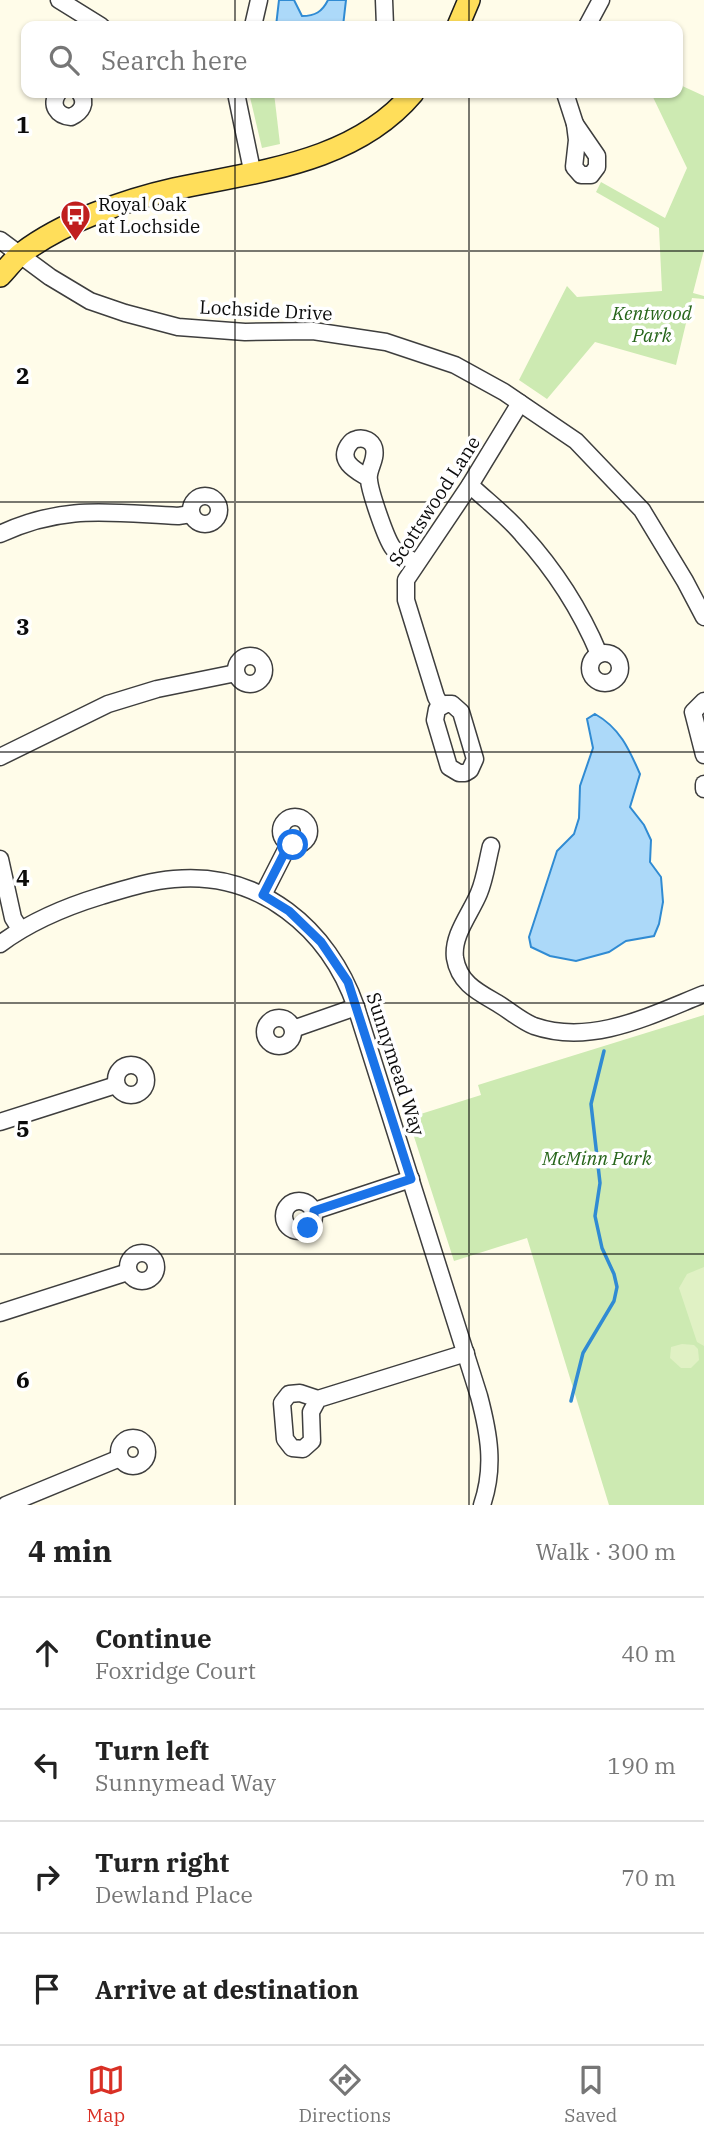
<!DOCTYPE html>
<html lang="en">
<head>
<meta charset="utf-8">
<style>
	:root { --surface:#fff; --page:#f2f2f2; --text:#222; --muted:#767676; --line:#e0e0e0; --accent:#d93025 }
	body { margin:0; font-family:"IBM Plex Serif",serif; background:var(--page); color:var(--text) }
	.stop { position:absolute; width:21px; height:21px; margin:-16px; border:5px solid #1a73e8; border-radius:50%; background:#fff }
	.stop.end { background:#1a73e8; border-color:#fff; box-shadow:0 2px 7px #0008 }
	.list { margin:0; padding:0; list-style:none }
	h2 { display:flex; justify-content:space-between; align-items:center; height:91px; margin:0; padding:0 28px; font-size:30px }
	h2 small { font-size:23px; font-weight:400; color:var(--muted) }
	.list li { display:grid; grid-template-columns:46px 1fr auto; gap:21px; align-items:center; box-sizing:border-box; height:112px; padding:0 28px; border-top:2px solid var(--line) }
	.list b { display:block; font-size:26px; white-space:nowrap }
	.list p { margin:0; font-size:23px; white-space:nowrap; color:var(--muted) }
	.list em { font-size:23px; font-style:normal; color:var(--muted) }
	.icon { flex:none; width:38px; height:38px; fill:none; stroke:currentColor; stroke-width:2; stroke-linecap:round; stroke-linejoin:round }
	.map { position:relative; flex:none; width:704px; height:1505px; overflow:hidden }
	.search { position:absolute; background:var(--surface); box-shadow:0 2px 5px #0004; left:21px; right:21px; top:21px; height:77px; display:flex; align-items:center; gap:18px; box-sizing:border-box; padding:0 24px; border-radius:14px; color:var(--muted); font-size:26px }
	.sheet { height:539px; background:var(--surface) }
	nav { display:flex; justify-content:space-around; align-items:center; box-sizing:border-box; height:98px; border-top:2px solid var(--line); background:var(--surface); font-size:19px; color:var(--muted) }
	nav a { display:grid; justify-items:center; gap:4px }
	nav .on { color:var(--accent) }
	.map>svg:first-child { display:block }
	.green { fill:#cdeab2 }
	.pitch { fill:#e0f1c4 }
	.water { fill:#acd9f9; stroke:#308bd3; stroke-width:2 }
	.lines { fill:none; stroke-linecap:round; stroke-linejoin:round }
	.stream { stroke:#308bd3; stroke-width:3.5 }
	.minor-casing { stroke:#3e3e3e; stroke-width:19 }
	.major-casing { stroke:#1c1c1c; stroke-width:24 }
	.minor { stroke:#fff; stroke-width:16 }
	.major { stroke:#ffde5a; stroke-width:21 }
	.route { stroke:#1a73e8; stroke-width:9 }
	.grid { fill:none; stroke:#0b0b0b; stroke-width:2; stroke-opacity:0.55 }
	.labels { text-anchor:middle; stroke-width:7; stroke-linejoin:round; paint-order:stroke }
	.poi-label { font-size:19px; fill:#0b0b0b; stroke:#fff; text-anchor:start }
	.street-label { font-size:19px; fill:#0b0b0b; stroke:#fff }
	.park-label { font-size:19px; font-style:italic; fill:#26651a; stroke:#fff }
	.grid-label { font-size:23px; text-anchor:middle; font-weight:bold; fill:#0b0b0b; stroke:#fff; stroke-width:7; stroke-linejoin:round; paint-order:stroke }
</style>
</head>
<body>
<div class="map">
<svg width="704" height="1505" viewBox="0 0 704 1505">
	<rect width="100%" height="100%" fill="#fffce9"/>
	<g class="green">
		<path d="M678,84L704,96V250L693,293L704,296V299L692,298L676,365L595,342L547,399L519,380L567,286L577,297L662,291L659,228L596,192L601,182L665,218L687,168L651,93H678Z"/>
		<path d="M249,93H274L280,144L262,148Z"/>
		<path d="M704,1015V1505H609L527,1238L454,1261L408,1118L481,1095L478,1085Z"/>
	</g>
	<g class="pitch">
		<path d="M704,1267V1346L697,1342L679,1288L687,1274Z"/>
		<path d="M682,1344L694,1345L698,1349L699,1360L691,1368H681L670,1358L671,1347Z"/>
	</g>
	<g class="water">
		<path d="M279,0H294L302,16C315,16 322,12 328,0H346L343,26H276Z"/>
		<path d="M595,714C620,728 629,749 640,774L630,807L644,825L651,840L650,862L661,877L663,902L659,924L654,936L626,941L609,952L576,961L550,956L531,947L529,937L557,851L574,834L579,818L580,786L593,748L587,719Z"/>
	</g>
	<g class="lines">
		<path class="stream" d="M571,1401L583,1353L614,1301L617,1287L614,1274L602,1248L595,1216L600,1183L591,1104L604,1051"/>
		<defs>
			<g id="minor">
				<path d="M59,0L101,26"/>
				<path d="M384,0L385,26"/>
				<path d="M253,26L259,0"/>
				<path d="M587,26L601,0"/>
				<path d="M58,93C50,105 57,116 71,117C82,112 87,103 80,93"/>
				<path d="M236,93L253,175"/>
				<path d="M565,93L575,124"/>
				<path d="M575,124L597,156V167L591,175H581L574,167L577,140Z"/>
				<path d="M0,240L50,277L90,301L125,313L178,327L245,332L313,331L386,342L455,365L504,392L576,441L642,510L685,581L704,617"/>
				<path d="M368,478C357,471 338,462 348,446C351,442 352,440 357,439C364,437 372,441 374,448C377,460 367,470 369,480C370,492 386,539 393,548C399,554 409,558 416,563"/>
				<path d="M470,485C487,501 507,516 522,534C553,568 581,611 599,654"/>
				<circle cx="205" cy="510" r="14"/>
				<path d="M0,534C64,504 110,513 178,516L191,514"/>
				<circle cx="605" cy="668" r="15"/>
				<circle cx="250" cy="670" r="14"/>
				<path d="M704,701L693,712L704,755"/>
				<path d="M446,704H452L461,712L475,759L470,770L465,773H459L449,767L435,720L437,709Z"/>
				<path d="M441,706L436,697L406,600V580L470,485L520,403"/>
				<path d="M0,757L108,704L157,689L236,673"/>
				<path d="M704,784V789"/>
				<circle cx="295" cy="831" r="14"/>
				<path d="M491,846C487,862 485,879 479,893C471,913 452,935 455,958C459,983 478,992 497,1003C509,1010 521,1021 534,1026C592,1046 651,1015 704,994"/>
				<path d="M0,859L13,918L20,929"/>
				<path d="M263,895L289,844"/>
				<path d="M0,944C31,921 65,907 101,896C125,889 148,881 174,879C260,871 329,929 356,1007L479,1396C489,1434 495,1467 482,1505"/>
				<circle cx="279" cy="1032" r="14"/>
				<path d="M293,1029L356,1007"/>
				<circle cx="131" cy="1080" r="15"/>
				<path d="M0,1122L116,1085"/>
				<circle cx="299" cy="1216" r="15"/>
				<path d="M314,1211L411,1179"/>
				<circle cx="142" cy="1267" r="14"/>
				<path d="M0,1313L128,1272"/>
				<path d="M318,1399L311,1412L312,1441L303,1449L292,1448L285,1439L282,1403L289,1394L300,1393L318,1399L466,1353"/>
				<circle cx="133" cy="1452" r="14"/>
				<path d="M6,1505L120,1458"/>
			</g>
			<g id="major">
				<path d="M458,26L469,0"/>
				<path d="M0,276C7,269 14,259 22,253C63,222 125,200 174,189C258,171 354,163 413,93"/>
			</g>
		</defs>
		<use href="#minor" class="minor-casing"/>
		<use href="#major" class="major-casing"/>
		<use href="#minor" class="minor"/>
		<use href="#major" class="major"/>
	</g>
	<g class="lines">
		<path class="route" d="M293,845L289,844L263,895L289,911L321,942L348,982L411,1179L314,1211V1221L308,1228"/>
	</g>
	<path class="grid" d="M235,0V26M469,0V26M235,93V1505M469,93V1505M0,251H704M0,502H704M0,752H704M0,1003H704M0,1254H704"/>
	<defs>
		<symbol id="bus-pin" viewBox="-11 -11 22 30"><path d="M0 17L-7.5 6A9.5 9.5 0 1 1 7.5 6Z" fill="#c01e1f" stroke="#fff"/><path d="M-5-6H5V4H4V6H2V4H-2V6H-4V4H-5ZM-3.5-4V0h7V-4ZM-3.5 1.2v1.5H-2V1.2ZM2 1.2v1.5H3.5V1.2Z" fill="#fff"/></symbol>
	</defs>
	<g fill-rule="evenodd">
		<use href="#bus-pin" x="58" y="198" width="35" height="47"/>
	</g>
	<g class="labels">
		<g class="poi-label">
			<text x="98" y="211">Royal Oak<tspan x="98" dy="22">at Lochside</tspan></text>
		</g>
		<g class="street-label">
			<text transform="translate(266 310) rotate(3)" y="7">Lochside Drive</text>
			<text transform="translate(434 501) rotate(-57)" y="7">Scottswood Lane</text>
			<text transform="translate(396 1064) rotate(72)" y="7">Sunnymead Way</text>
		</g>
		<g class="park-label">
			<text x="652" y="320">Kentwood<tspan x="652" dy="22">Park</tspan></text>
			<text x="597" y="1165">McMinn Park</text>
		</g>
	</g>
	<g class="grid-label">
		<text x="23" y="133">1</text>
		<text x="23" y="384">2</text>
		<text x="23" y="635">3</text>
		<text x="23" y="886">4</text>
		<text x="23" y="1137">5</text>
		<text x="23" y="1388">6</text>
	</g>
</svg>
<div class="stop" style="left:293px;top:845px"></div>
<div class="stop end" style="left:308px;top:1228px"></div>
<div class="search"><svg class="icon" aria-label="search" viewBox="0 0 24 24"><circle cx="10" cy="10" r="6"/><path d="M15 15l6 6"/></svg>Search here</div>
</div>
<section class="sheet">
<h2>4 min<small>Walk · 300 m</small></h2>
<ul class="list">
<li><svg class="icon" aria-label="ahead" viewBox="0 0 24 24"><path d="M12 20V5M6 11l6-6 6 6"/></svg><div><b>Continue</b><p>Foxridge Court</p></div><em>40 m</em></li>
<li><svg class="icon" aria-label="left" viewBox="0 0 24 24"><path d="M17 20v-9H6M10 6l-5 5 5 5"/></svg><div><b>Turn left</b><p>Sunnymead Way</p></div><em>190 m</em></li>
<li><svg class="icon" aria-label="right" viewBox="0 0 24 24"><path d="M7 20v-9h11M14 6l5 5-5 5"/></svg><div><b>Turn right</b><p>Dewland Place</p></div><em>70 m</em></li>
<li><svg class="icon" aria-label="arrive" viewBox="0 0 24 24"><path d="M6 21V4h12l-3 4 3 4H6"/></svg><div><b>Arrive at destination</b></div></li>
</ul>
</section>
<nav>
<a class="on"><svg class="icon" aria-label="map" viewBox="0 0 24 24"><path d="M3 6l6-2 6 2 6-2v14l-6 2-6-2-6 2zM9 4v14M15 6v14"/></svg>Map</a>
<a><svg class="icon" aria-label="directions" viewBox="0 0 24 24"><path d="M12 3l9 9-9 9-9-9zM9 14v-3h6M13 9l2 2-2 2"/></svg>Directions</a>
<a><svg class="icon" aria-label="saved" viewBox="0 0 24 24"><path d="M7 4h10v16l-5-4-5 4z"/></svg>Saved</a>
</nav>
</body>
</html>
